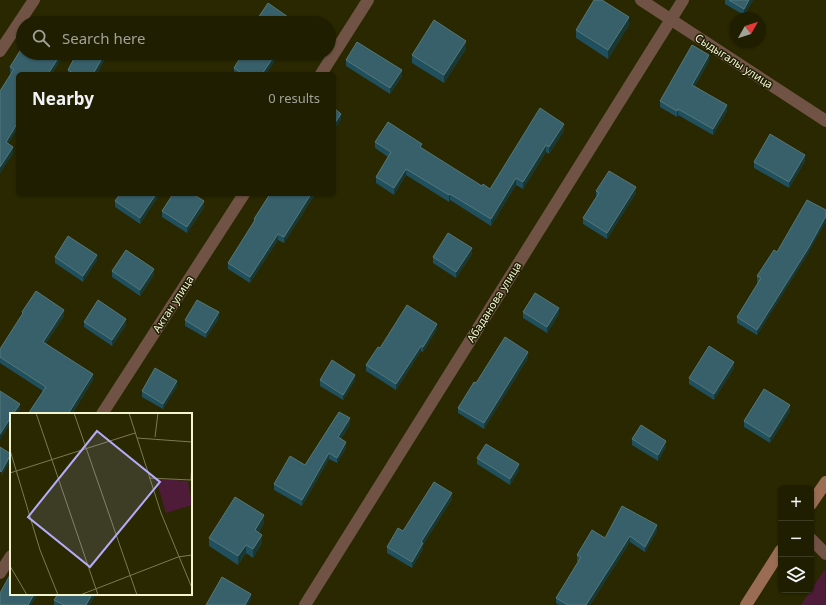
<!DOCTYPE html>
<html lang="en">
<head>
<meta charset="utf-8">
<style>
	:root { --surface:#1f1e00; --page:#2c2b0f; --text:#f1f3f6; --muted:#a1a299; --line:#3c3c22 }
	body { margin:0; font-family:"Noto Sans",sans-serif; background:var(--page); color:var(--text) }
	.controls { position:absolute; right:12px; bottom:12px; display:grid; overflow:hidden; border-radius:6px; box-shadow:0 1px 3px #0004 }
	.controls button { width:36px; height:36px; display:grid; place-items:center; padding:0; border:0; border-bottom:1px solid var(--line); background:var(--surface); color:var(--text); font:20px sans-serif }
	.compass { position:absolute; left:730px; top:12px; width:36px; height:36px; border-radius:50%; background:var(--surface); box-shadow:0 1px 3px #0004; rotate:51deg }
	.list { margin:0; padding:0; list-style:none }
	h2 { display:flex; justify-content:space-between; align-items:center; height:52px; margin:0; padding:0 16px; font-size:17px }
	h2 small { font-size:13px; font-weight:400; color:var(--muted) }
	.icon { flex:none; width:22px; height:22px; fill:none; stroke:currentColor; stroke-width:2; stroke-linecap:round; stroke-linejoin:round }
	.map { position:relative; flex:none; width:826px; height:605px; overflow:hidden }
	.search { position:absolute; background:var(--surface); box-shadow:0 1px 3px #0004; left:16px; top:16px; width:320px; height:44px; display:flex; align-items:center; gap:10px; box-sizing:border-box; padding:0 14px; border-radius:22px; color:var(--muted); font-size:15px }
	.panel { position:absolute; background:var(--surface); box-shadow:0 1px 3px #0004; left:16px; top:72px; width:320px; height:124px; border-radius:6px }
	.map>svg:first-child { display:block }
	.green { fill:#4e1c38 }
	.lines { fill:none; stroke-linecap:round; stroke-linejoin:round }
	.minor { stroke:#705344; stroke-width:12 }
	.secondary { stroke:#996c53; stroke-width:12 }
	.wall { fill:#204f5e }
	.shaded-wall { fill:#1a3833 }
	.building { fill:#37606a; stroke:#54787a }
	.labels { text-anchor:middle; stroke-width:3; stroke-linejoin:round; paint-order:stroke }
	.street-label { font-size:11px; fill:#f4f5cf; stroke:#1e1e05 }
	.inset-road { fill:none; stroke:#7a7a53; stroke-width:1 }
	.view { fill:#b5acf9; fill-opacity:0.15; stroke:#b5acf9; stroke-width:2 }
	.inset-edge { fill:none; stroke:#f4f5cf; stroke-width:2 }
</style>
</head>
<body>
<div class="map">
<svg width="826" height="605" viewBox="0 0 826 605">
	<rect width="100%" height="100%" fill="#292800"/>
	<path class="green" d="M825,569L826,605H801Z"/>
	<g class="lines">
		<g class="minor">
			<path d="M641,0L826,121"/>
			<path d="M0,51L34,0"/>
			<path d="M321,74L368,0"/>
			<path d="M102,414L244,194"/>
			<path d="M811,539L826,554"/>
			<path d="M0,573L11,556"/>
			<path d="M305,605L683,0"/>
		</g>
		<g class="secondary">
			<path d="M811,504L826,482"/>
			<path d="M746,605L781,550"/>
		</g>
	</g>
	<g class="wall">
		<path d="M725,0H753L744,15L725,4Z"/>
		<path d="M629,25L608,59L576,38V30Z"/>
		<path d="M466,49L444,83L412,63V55Z"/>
		<path d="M277,53V57L266,74H234V68Z"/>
		<path d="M105,58L97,74H68V70Z"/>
		<path d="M60,60L52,74H18L8,143L13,153L0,173V91L11,74L10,72V67Z"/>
		<path d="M346,60L402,76L390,94L346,66Z"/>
		<path d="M709,61L695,86L727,111L713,135L678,115L677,117L660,107V101Z"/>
		<path d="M564,131L549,154L546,152L523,189L516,185L491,226L450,200L449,202L406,175L394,195L376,183V177L388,157L375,148V142L422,149L482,186L490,189Z"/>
		<path d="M805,161L789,188L754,168V162Z"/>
		<path d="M596,191L636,193L607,239L583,224V218L596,197Z"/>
		<path d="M157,194V198L140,224L115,207V201Z"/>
		<path d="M173,194H197L195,196L204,207L187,233L162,217V211Z"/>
		<path d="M270,194H315L284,243L278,240L250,283L228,269V263L254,222V219Z"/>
		<path d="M777,252H809L757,335L737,323V317L758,283L757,282V276Z"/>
		<path d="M472,254L456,278L433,263V257Z"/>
		<path d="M55,257L97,260L83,282L55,263Z"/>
		<path d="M112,271L154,275L140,296L112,277Z"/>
		<path d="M22,312L64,316L46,343L93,380L72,414H28L43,391L0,363V349L22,316Z"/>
		<path d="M523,312L559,314L547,333L523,318Z"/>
		<path d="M219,318L206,338L185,326V320Z"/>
		<path d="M84,322L126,325L112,346L84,327Z"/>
		<path d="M437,329L423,352L421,351L396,390L366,371V365L380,348Z"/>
		<path d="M528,358L484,429L458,413V408L476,383Z"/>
		<path d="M734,368L714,400L689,384V378Z"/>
		<path d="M320,380H355L343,400L320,386Z"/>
		<path d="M177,386L163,409L142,397V391Z"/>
		<path d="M790,411L770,443L744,427V421Z"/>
		<path d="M350,424L341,439L346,448L337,463L329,459L302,506L274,490V484L305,465Z"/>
		<path d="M632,439L666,447L658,461L632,445Z"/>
		<path d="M477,458L519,470L510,485L477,464Z"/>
		<path d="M452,499L423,545V549L412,568L387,553V547L403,531Z"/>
		<path d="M264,523L259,532L262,543L253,558L246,553L238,565L209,546V538Z"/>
		<path d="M657,531L645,552L630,542L590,605H559L556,603V598L578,562L577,561V555L605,538Z"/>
		<path d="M58,594H96L89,605H54V600Z"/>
	</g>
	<g class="shaded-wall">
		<path d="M749,0H753L744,15V9Z"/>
		<path d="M288,17V23H284Z"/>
		<path d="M629,17V25L608,59V50Z"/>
		<path d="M466,41V49L444,83V75Z"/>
		<path d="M105,53V58L97,74H93Z"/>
		<path d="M276,53H277V57L266,74H262Z"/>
		<path d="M60,55V60L52,74H48Z"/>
		<path d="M709,55V61L692,91V85Z"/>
		<path d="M402,70V76L390,94V88Z"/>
		<path d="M727,105V111L713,135V129Z"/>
		<path d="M678,109V115L677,117V111Z"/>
		<path d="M341,114V120L334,130V124Z"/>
		<path d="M18,122V128L6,147V142Z"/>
		<path d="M564,124V131L549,154V147Z"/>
		<path d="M546,145V152L523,189V182Z"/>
		<path d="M13,147V153L0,173V167Z"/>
		<path d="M805,155V161L789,188V182Z"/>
		<path d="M406,169V175L394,195V188Z"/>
		<path d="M516,178V185L491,226V219Z"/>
		<path d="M636,187V193L607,239V233Z"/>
		<path d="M156,194H157V198L140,224V218Z"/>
		<path d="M311,194H315L284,243V237Z"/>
		<path d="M450,194V200L449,202V195Z"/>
		<path d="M204,201V207L187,233V227Z"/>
		<path d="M826,216V222L809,252L757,335V330Z"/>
		<path d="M278,234V240L250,283V277Z"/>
		<path d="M472,248V254L456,278V272Z"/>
		<path d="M97,255V260L83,282V276Z"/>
		<path d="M154,269V275L140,296V290Z"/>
		<path d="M559,308V314L547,333V327Z"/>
		<path d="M64,310V316L43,347V342Z"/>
		<path d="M219,312V318L206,338V333Z"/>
		<path d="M126,319V325L112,346V340Z"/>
		<path d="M437,324V329L423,352V347Z"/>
		<path d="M421,346V351L396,390V384Z"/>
		<path d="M528,352V358L484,429V423Z"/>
		<path d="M734,362V368L714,400V394Z"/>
		<path d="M93,374V380L72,414H68Z"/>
		<path d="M355,375V380L343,400V395Z"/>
		<path d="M177,381V386L163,409V404Z"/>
		<path d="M20,404V410L17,414H13Z"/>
		<path d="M790,405V411L770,443V437Z"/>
		<path d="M11,417V423L0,440V434Z"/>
		<path d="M350,418V424L338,443V437Z"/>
		<path d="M666,441V447L658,461V455Z"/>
		<path d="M346,442V448L337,463V458Z"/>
		<path d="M329,453V459L302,506V500Z"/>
		<path d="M11,454V460L1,477V472Z"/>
		<path d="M519,464V470L510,485V479Z"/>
		<path d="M452,493V499L423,545V549L412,568V562L421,542Z"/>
		<path d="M264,515V523L255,538V530Z"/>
		<path d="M657,525V531L645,552V547Z"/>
		<path d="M262,535V543L253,558V549Z"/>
		<path d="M630,536V542L590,605H586Z"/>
		<path d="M246,545V553L238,565V556Z"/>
		<path d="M34,594H37V596L31,605H28Z"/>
		<path d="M92,594H96L89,605H86Z"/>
		<path d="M251,594V600L248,605H245Z"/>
	</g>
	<g class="building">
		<path d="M594,0H602L629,17L608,50L576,30Z"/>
		<path d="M729,0H749L744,9Z"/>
		<path d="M268,3L288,17L284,23H260L256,21Z"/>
		<path d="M434,20L466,41L444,75L412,55Z"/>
		<path d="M357,42L402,70L390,88L346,60Z"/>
		<path d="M692,45L709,55L692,85L727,105L713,129L678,109L677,111L660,101Z"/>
		<path d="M23,46V53H58L60,55L48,74H18V122L6,142L13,147L0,167V91L14,69L10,67Z"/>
		<path d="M77,53H105L93,74H75L68,70Z"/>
		<path d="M243,53H276L262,74H243L234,68Z"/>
		<path d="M334,108L341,114L334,124Z"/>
		<path d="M540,108L564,124L549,147L546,145L523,182L516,178L491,219L450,194L449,195L406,169L394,188L376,177L391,152L375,142L388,122L422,144L420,147L482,186L483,184L490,189Z"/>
		<path d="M770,134L805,155L789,182L754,162Z"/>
		<path d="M609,171L636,187L607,233L583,218L599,193L596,191Z"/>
		<path d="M120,194H156L140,218L115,201Z"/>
		<path d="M173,194H193L204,201L187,227L162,211Z"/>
		<path d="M270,194H311L284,237L278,234L250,277L228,263L255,220L254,219Z"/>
		<path d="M807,200L826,210V216L809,247L757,330L737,317L761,278L757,276L774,250L777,252Z"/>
		<path d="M448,233L472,248L456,272L433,257Z"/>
		<path d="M68,236L97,255L83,276L55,257Z"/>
		<path d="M126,250L154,269L140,290L112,271Z"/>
		<path d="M36,291L64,310L43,342L93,374L68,414H28L46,387L0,357V349L23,313L22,312Z"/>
		<path d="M535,293L559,308L547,327L523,312Z"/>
		<path d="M98,300L126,319L112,340L84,322Z"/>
		<path d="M197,300L219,312L206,333L185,320Z"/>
		<path d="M407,305L437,324L423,347L421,346L396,384L366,365L378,347L380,348Z"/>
		<path d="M505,337L528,352L484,423L458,408L474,382L476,383Z"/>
		<path d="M709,346L734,362L714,394L689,378Z"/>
		<path d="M332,360L355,375L343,395L320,380Z"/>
		<path d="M155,368L177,381L163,404L142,391Z"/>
		<path d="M764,389L790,405L770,437L744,421Z"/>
		<path d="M0,391L20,404L13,414H11V417L0,434Z"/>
		<path d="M339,412L350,418L338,437L346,442L337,458L329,453L302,500L274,484L290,456L305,465Z"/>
		<path d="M641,425L666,441L658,455L632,439Z"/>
		<path d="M486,444L519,464L510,479L477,458Z"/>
		<path d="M0,447L11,454L1,472L0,471Z"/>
		<path d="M434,482L452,493L421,542L423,543L412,562L387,547L398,528L403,531Z"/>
		<path d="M235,497L264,515L255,530L262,535L253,549L246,545L238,556L209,538Z"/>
		<path d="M622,506L657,525L645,547L630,536L586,605H568L556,598L581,557L577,555L592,530L605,538Z"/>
		<path d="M10,575H11V594H34L28,605H0V593Z"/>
		<path d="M222,577L251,594L245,605H206Z"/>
		<path d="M58,594H92L86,605H64L54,600Z"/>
	</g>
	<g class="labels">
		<g class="street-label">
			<text transform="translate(734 61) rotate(33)" y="4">Сыдыгалы улица</text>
			<text transform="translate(494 302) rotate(-58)" y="4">Абаданова улица</text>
			<text transform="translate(173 304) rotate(-57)" y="4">Актан улица</text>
		</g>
	</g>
	<g transform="translate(10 413)">
		<rect width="182" height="182" fill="#292800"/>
		<path d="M146,66L178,68L182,92L156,100Z" fill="#4e1c38"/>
		<path class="inset-road" d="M26,0L88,182M64,0L127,182M119,0L151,100L182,175M145,24L148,0M127,25L182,29M0,37L30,137L48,182M0,60L125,20M139,65L181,67L182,48M0,153L17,182M70,182L168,144L182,142"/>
		<path class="view" d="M87,18L150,69L80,154L18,104Z"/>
		<rect width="182" height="182" class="inset-edge"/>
	</g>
</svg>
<div class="controls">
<button>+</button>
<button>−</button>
<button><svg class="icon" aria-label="layers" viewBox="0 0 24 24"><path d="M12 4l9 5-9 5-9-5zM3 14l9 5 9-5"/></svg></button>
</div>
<svg class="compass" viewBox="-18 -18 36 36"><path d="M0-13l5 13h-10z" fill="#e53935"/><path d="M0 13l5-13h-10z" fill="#a1a299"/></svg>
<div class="search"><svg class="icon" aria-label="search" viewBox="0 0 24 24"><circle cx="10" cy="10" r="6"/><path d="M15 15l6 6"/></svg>Search here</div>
<section class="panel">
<h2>Nearby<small>0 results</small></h2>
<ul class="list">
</ul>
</section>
</div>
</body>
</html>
